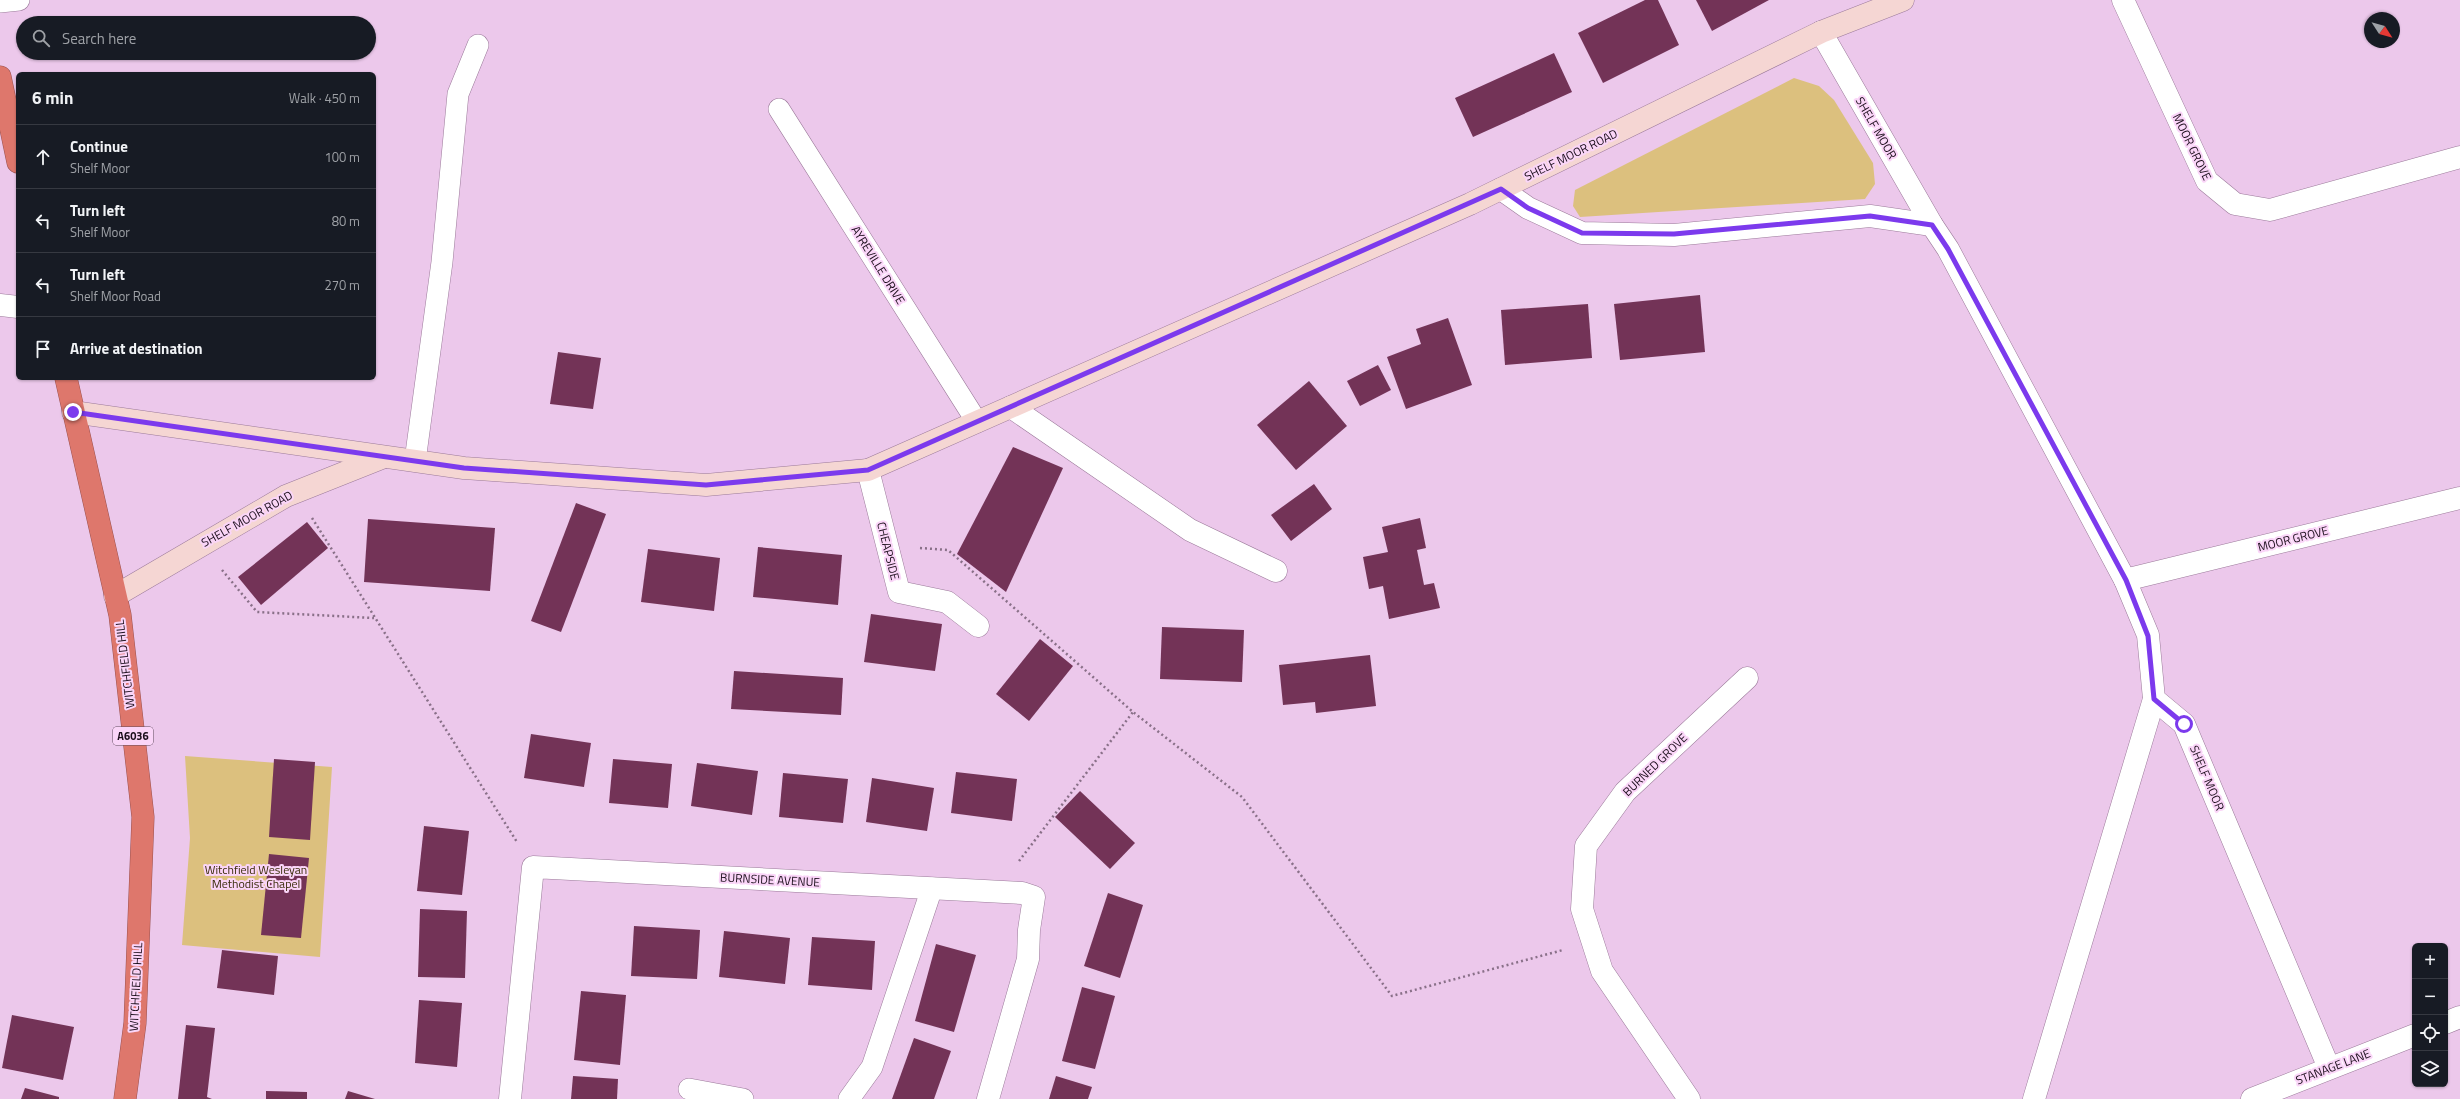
<!DOCTYPE html>
<html lang="en">
<head>
<meta charset="utf-8">
<style>
	:root { --surface:#171b24; --page:#20242c; --text:#f1f3f6; --muted:#9ea1a6; --line:#363941 }
	body { margin:0; font-family:"Titillium Web",sans-serif; background:var(--page); color:var(--text) }
	.controls { position:absolute; right:12px; bottom:12px; display:grid; overflow:hidden; border-radius:6px; box-shadow:0 1px 3px #0004 }
	.controls button { width:36px; height:36px; display:grid; place-items:center; padding:0; border:0; border-bottom:1px solid var(--line); background:var(--surface); color:var(--text); font:20px sans-serif }
	.compass { position:absolute; left:2364px; top:12px; width:36px; height:36px; border-radius:50%; background:var(--surface); box-shadow:0 1px 3px #0004; rotate:126deg }
	.stop { position:absolute; width:12px; height:12px; margin:-9px; border:3px solid #7c3aed; border-radius:50%; background:#fff }
	.stop.end { background:#7c3aed; border-color:#fff; box-shadow:0 1px 4px #0008 }
	.list { margin:0; padding:0; list-style:none }
	h2 { display:flex; justify-content:space-between; align-items:center; height:52px; margin:0; padding:0 16px; font-size:17px }
	h2 small { font-size:13px; font-weight:400; color:var(--muted) }
	.list li { display:grid; grid-template-columns:26px 1fr auto; gap:12px; align-items:center; box-sizing:border-box; height:64px; padding:0 16px; border-top:1px solid var(--line) }
	.list b { display:block; font-size:15px; white-space:nowrap }
	.list p { margin:0; font-size:13px; white-space:nowrap; color:var(--muted) }
	.list em { font-size:13px; font-style:normal; color:var(--muted) }
	.icon { flex:none; width:22px; height:22px; fill:none; stroke:currentColor; stroke-width:2; stroke-linecap:round; stroke-linejoin:round }
	.map { position:relative; flex:none; width:2460px; height:1099px; overflow:hidden }
	.search { position:absolute; background:var(--surface); box-shadow:0 1px 3px #0004; left:16px; top:16px; width:360px; height:44px; display:flex; align-items:center; gap:10px; box-sizing:border-box; padding:0 14px; border-radius:22px; color:var(--muted); font-size:15px }
	.panel { position:absolute; background:var(--surface); box-shadow:0 1px 3px #0004; left:16px; top:72px; width:360px; height:308px; border-radius:6px }
	.map>svg:first-child { display:block }
	.green { fill:#dcc07e }
	.building { fill:#733357 }
	.lines { fill:none; stroke-linecap:round; stroke-linejoin:round }
	.lane-casing { stroke:#9b7a9a; stroke-width:22 }
	.street-casing { stroke:#9b7a9a; stroke-width:23 }
	.secondary-casing { stroke:#9b7a9a; stroke-width:23 }
	.highway-casing { stroke:#9a5250; stroke-width:23 }
	.path { stroke:#897088; stroke-width:2.5; stroke-dasharray:2 3; stroke-linecap:butt }
	.lane { stroke:#fff; stroke-width:21 }
	.street { stroke:#fff; stroke-width:22 }
	.secondary { stroke:#f5d6d3; stroke-width:22 }
	.highway { stroke:#de776c; stroke-width:22 }
	.route { stroke:#7c3aed; stroke-width:5 }
	.labels { text-anchor:middle; stroke-width:4; stroke-linejoin:round; paint-order:stroke }
	.shield { fill:#fad5f8; stroke:#5e4a5d; stroke-width:1 }
	.shield-label { font-size:11px; font-weight:bold; fill:#1b0e1b }
	.street-label { font-size:12px; fill:#1b0e1b; stroke:#fad5f8 }
	.park-label { font-size:12px; fill:#392c09; stroke:#fad5f8 }
</style>
</head>
<body>
<div class="map">
<svg width="2460" height="1099" viewBox="0 0 2460 1099">
	<rect width="100%" height="100%" fill="#ecc8eb"/>
	<g class="green">
		<path d="M1794,78L1819,86L1834,100L1873,163L1875,184L1865,199L1580,217L1573,206L1575,190Z"/>
		<path d="M185,756L332,767L320,957L182,945L190,838Z"/>
	</g>
	<g class="building">
		<path d="M1645,0H1658L1679,45L1603,83L1578,33Z"/>
		<path d="M1696,0H1769L1712,31Z"/>
		<path d="M1554,53L1572,92L1473,137L1455,98Z"/>
		<path d="M1700,295L1705,352L1620,360L1614,304Z"/>
		<path d="M1588,304L1592,358L1505,365L1501,310Z"/>
		<path d="M1448,318L1472,385L1406,409L1387,357L1421,344L1416,329Z"/>
		<path d="M558,352L601,358L593,409L550,404Z"/>
		<path d="M1378,365L1391,390L1360,406L1347,381Z"/>
		<path d="M1309,381L1347,426L1296,470L1257,425Z"/>
		<path d="M1013,447L1063,468L1006,592L957,554Z"/>
		<path d="M1314,484L1332,509L1291,541L1271,515Z"/>
		<path d="M576,503L606,514L561,632L531,621Z"/>
		<path d="M1420,518L1426,548L1417,550L1424,585L1434,583L1440,608L1389,619L1383,586L1369,589L1363,557L1388,552L1382,527Z"/>
		<path d="M368,519L495,528L490,591L364,582Z"/>
		<path d="M307,522L328,548L261,605L238,577Z"/>
		<path d="M758,547L842,555L838,605L753,597Z"/>
		<path d="M648,549L720,558L714,611L641,602Z"/>
		<path d="M871,614L942,624L935,671L864,662Z"/>
		<path d="M1162,627L1244,630L1242,682L1160,679Z"/>
		<path d="M1040,639L1073,666L1029,721L996,694Z"/>
		<path d="M1370,655L1376,706L1316,713L1315,702L1283,705L1279,665Z"/>
		<path d="M734,671L843,678L841,715L731,709Z"/>
		<path d="M531,734L591,743L584,787L524,778Z"/>
		<path d="M274,759L315,762L310,840L269,837Z"/>
		<path d="M613,759L672,764L668,808L609,803Z"/>
		<path d="M697,763L758,771L752,815L691,806Z"/>
		<path d="M956,772L1017,779L1012,821L951,813Z"/>
		<path d="M783,773L848,779L843,823L779,817Z"/>
		<path d="M872,778L934,788L927,831L866,822Z"/>
		<path d="M1080,791L1135,843L1110,869L1055,817Z"/>
		<path d="M424,826L469,831L462,895L417,891Z"/>
		<path d="M269,854L309,858L301,938L261,935Z"/>
		<path d="M1108,893L1143,905L1120,978L1084,966Z"/>
		<path d="M420,909L467,911L465,978L418,977Z"/>
		<path d="M634,926L700,930L697,979L631,976Z"/>
		<path d="M724,931L790,938L785,984L719,977Z"/>
		<path d="M812,937L875,941L872,990L808,985Z"/>
		<path d="M936,944L976,955L954,1032L915,1021Z"/>
		<path d="M222,950L278,956L274,995L217,988Z"/>
		<path d="M1082,987L1115,996L1095,1069L1062,1061Z"/>
		<path d="M581,991L626,995L620,1065L574,1060Z"/>
		<path d="M419,1000L462,1003L457,1067L415,1063Z"/>
		<path d="M12,1015L74,1027L63,1080L2,1068Z"/>
		<path d="M186,1025L215,1028L207,1097L212,1099H178Z"/>
		<path d="M914,1038L951,1051L934,1099H892Z"/>
		<path d="M573,1076L618,1079L617,1099H571Z"/>
		<path d="M1056,1076L1092,1087L1088,1099H1049Z"/>
		<path d="M25,1088L59,1097V1099H21Z"/>
		<path d="M266,1091L307,1092V1099H266Z"/>
		<path d="M348,1091L375,1099H345Z"/>
	</g>
	<g class="lines">
		<defs>
			<g id="lane">
				<path d="M0,2L19,0"/>
				<path d="M779,109L977,422"/>
				<path d="M415,461L442,262L458,94L478,45"/>
				<path d="M689,1089L743,1099"/>
				<path d="M849,1099L872,1067L932,888"/>
			</g>
			<g id="street">
				<path d="M2123,0L2207,181L2235,204L2270,210L2460,157"/>
				<path d="M1821,32L1932,225L1948,249L2125,580L2148,635L2154,699L2184,724L2329,1068"/>
				<path d="M1501,189L1528,208L1582,233L1674,235L1870,216L1932,225"/>
				<path d="M0,305L18,307"/>
				<path d="M1011,407L1190,530L1276,571"/>
				<path d="M868,470L899,592L947,602L978,626"/>
				<path d="M2125,580L2460,498"/>
				<path d="M2445,1023L2460,1017"/>
				<path d="M510,1099L533,867L1022,893L1034,897L1029,930L1028,959L988,1099"/>
				<path d="M1689,1099L1602,971L1582,909L1586,846L1625,792L1747,678"/>
				<path d="M2034,1099L2154,699"/>
				<path d="M2252,1099L2415,1035"/>
			</g>
			<g id="secondary">
				<path d="M73,412L464,468L706,485L868,470L1470,204L1821,32L1903,0"/>
				<path d="M115,596L286,496L384,457"/>
			</g>
			<g id="highway">
				<path d="M0,77L18,162"/>
				<path d="M66,378L120,615L143,817L135,1023L125,1099"/>
			</g>
		</defs>
		<use href="#lane" class="lane-casing"/>
		<use href="#street" class="street-casing"/>
		<use href="#secondary" class="secondary-casing"/>
		<use href="#highway" class="highway-casing"/>
		<g class="path">
			<path d="M312,518L517,842"/>
			<path d="M920,548L948,550L1133,712L1242,797L1392,996L1563,950"/>
			<path d="M222,570L257,612L374,618"/>
			<path d="M1019,861L1133,712"/>
		</g>
		<use href="#lane" class="lane"/>
		<use href="#street" class="street"/>
		<use href="#secondary" class="secondary"/>
		<use href="#highway" class="highway"/>
	</g>
	<g class="lines">
		<path class="route" d="M73,412L464,468L706,485L868,470L1501,189L1528,208L1582,233L1674,234L1870,216L1932,225L1948,249L2126,580L2148,636L2154,699L2184,724"/>
	</g>
	<g class="labels">
		<rect class="shield" x="113" y="727" width="40" height="18" rx="3"/>
		<g class="shield-label">
			<text x="133" y="740">A6036</text>
		</g>
		<g class="street-label">
			<text transform="translate(1876 128) rotate(60)" y="4">SHELF MOOR</text>
			<text transform="translate(2192 147) rotate(64)" y="4">MOOR GROVE</text>
			<text transform="translate(1571 155) rotate(-26)" y="4">SHELF MOOR ROAD</text>
			<text transform="translate(878 265) rotate(58)" y="4">AYREVILLE DRIVE</text>
			<text transform="translate(247 519) rotate(-29)" y="4">SHELF MOOR ROAD</text>
			<text transform="translate(2293 539) rotate(-14)" y="4">MOOR GROVE</text>
			<text transform="translate(888 551) rotate(76)" y="4">CHEAPSIDE</text>
			<text transform="translate(125 664) rotate(-97)" y="4">WITCHFIELD HILL</text>
			<text transform="translate(1655 765) rotate(-44)" y="4">BURNED GROVE</text>
			<text transform="translate(2207 778) rotate(67)" y="4">SHELF MOOR</text>
			<text transform="translate(770 880) rotate(3)" y="4">BURNSIDE AVENUE</text>
			<text transform="translate(136 987) rotate(-87)" y="4">WITCHFIELD HILL</text>
			<text transform="translate(2333 1067) rotate(-21)" y="4">STANAGE LANE</text>
		</g>
		<g class="park-label">
			<text x="256" y="874">Witchfield Wesleyan<tspan x="256" dy="14">Methodist Chapel</tspan></text>
		</g>
	</g>
</svg>
<div class="controls">
<button>+</button>
<button>−</button>
<button><svg class="icon" aria-label="locate" viewBox="0 0 24 24"><circle cx="12" cy="12" r="6"/><path d="M12 2v4M12 18v4M2 12h4M18 12h4"/></svg></button>
<button><svg class="icon" aria-label="layers" viewBox="0 0 24 24"><path d="M12 4l9 5-9 5-9-5zM3 14l9 5 9-5"/></svg></button>
</div>
<svg class="compass" viewBox="-18 -18 36 36"><path d="M0-13l5 13h-10z" fill="#e53935"/><path d="M0 13l5-13h-10z" fill="#9ea1a6"/></svg>
<div class="stop" style="left:2184px;top:724px"></div>
<div class="stop end" style="left:73px;top:412px"></div>
<div class="search"><svg class="icon" aria-label="search" viewBox="0 0 24 24"><circle cx="10" cy="10" r="6"/><path d="M15 15l6 6"/></svg>Search here</div>
<section class="panel">
<h2>6 min<small>Walk · 450 m</small></h2>
<ul class="list">
<li><svg class="icon" aria-label="ahead" viewBox="0 0 24 24"><path d="M12 20V5M6 11l6-6 6 6"/></svg><div><b>Continue</b><p>Shelf Moor</p></div><em>100 m</em></li>
<li><svg class="icon" aria-label="left" viewBox="0 0 24 24"><path d="M17 20v-9H6M10 6l-5 5 5 5"/></svg><div><b>Turn left</b><p>Shelf Moor</p></div><em>80 m</em></li>
<li><svg class="icon" aria-label="left" viewBox="0 0 24 24"><path d="M17 20v-9H6M10 6l-5 5 5 5"/></svg><div><b>Turn left</b><p>Shelf Moor Road</p></div><em>270 m</em></li>
<li><svg class="icon" aria-label="arrive" viewBox="0 0 24 24"><path d="M6 21V4h12l-3 4 3 4H6"/></svg><div><b>Arrive at destination</b></div></li>
</ul>
</section>
</div>
</body>
</html>
